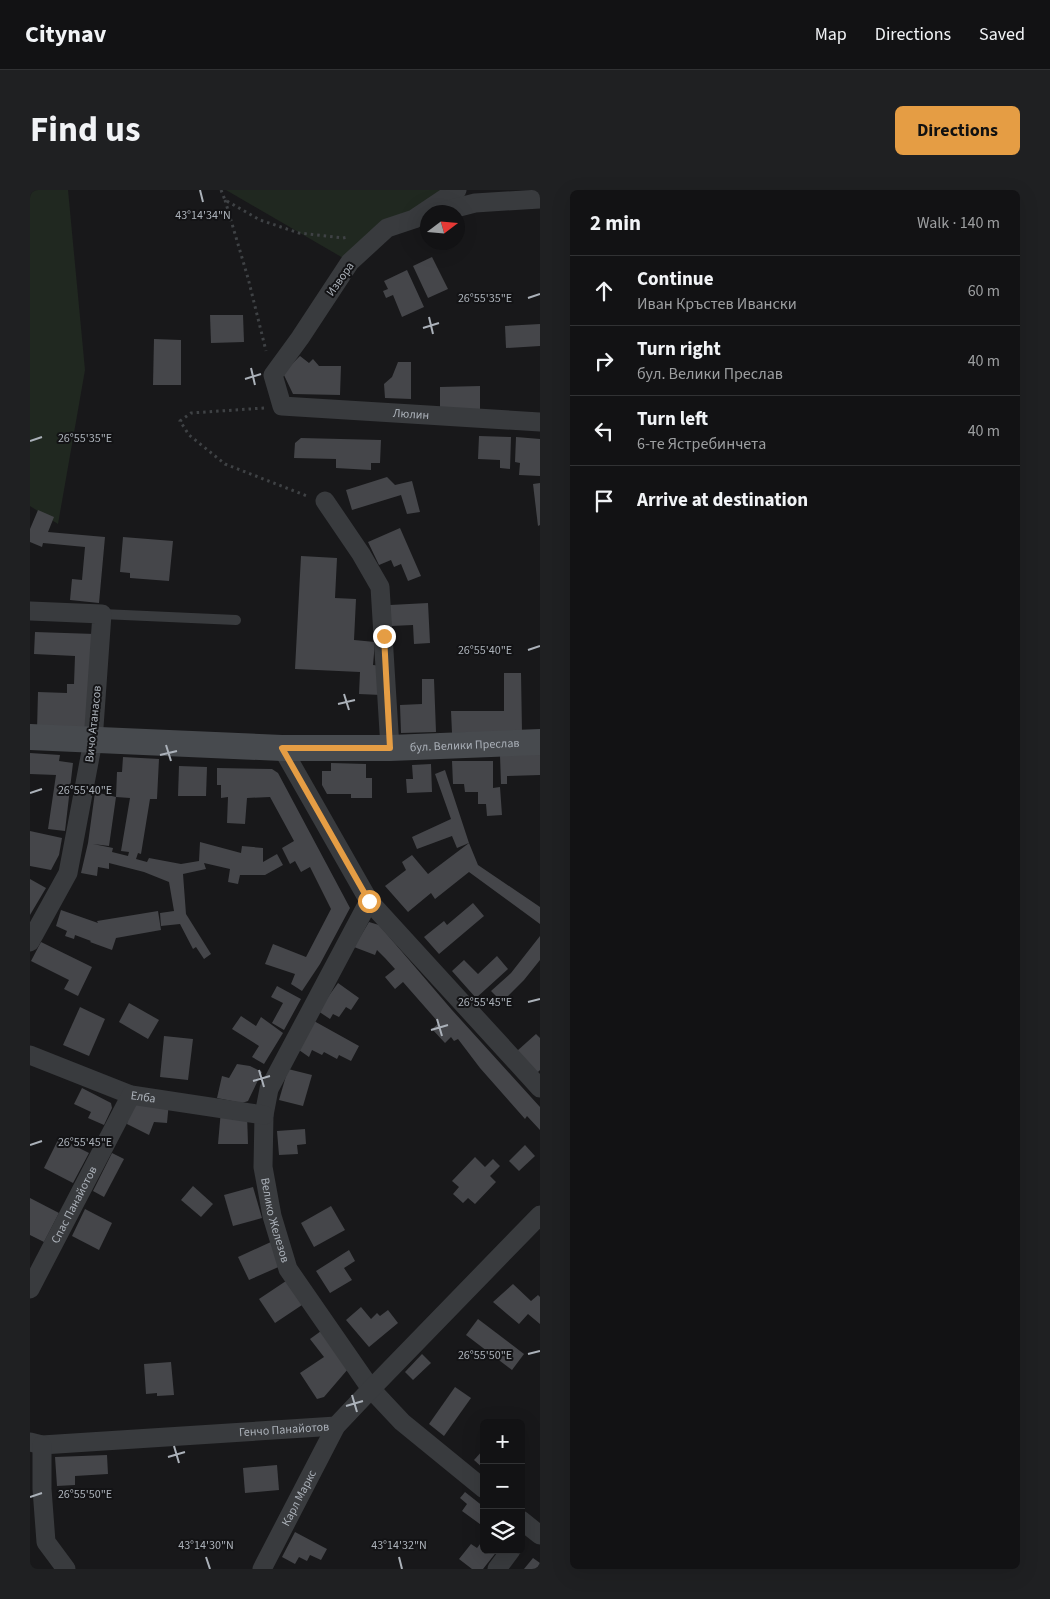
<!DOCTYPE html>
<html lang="en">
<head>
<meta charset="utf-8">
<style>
	:root { --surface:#121214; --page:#1f2022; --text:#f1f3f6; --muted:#9c9ea0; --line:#313234; --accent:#e59d44 }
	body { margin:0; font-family:"Source Sans 3",sans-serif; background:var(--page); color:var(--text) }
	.controls { position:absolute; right:15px; bottom:15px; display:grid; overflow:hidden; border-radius:8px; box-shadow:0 5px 20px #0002 }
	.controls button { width:45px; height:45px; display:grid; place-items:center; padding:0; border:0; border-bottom:1px solid var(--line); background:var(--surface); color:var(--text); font:25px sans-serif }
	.compass { position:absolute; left:390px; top:15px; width:45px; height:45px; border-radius:50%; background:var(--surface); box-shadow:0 5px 20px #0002; rotate:74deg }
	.stop { position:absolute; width:15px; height:15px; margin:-11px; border:4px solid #e59d44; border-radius:50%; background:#fff }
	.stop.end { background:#e59d44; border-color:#fff; box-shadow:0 1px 5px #0008 }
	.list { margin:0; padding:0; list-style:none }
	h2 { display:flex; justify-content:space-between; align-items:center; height:65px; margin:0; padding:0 20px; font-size:21px }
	h2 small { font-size:16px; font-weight:400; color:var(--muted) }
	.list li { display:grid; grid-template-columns:32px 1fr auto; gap:15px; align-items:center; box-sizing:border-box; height:70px; padding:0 20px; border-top:1px solid var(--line) }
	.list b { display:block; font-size:19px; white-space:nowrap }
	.list p { margin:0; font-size:16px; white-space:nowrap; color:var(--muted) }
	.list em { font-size:16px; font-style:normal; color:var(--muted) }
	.icon { flex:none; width:28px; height:28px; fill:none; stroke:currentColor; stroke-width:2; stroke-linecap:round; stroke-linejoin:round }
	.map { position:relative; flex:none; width:510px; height:1379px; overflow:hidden; border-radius:8px }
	header { display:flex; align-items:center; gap:30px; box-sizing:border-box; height:70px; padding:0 25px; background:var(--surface); border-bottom:1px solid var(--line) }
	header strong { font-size:24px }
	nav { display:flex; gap:28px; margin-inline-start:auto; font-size:18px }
	.intro { display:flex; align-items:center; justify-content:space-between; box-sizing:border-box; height:120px; padding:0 30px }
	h1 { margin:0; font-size:35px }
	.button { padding:12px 22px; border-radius:8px; background:var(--accent); color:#111; font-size:18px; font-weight:700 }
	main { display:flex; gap:30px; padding:0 30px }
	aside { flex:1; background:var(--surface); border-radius:8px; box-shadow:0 5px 20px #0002 }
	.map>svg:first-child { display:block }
	.green { fill:#202820 }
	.building { fill:#45464a }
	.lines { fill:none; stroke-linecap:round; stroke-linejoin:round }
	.path { stroke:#3f4245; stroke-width:3; stroke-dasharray:2.5 4; stroke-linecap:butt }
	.lane { stroke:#393b3e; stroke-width:10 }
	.street { stroke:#393b3e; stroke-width:19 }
	.secondary { stroke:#474a4e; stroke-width:26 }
	.route { stroke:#e59d44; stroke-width:6 }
	.ticks { fill:none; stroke:#abb1b9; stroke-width:2 }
	.labels { text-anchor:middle; stroke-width:4; stroke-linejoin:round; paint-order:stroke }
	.street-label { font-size:12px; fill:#abb1b9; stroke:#131315 }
	.ticks-label { font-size:12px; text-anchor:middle; fill:#abb1b9; stroke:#131315; stroke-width:4; stroke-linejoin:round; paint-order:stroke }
</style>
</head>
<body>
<header>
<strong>Citynav</strong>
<nav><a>Map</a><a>Directions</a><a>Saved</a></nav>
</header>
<div class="intro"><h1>Find us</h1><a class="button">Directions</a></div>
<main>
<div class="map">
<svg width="510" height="1379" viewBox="0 0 510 1379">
	<rect width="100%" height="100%" fill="#18181a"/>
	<g class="green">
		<path d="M0,0H38L55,180L28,334L0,316Z"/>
		<path d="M196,0H427L320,72Z"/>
	</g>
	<g class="building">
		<path d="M402,67L418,99L398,108L383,76Z"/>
		<path d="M377,80L394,117L372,127L363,105L356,108L353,101L358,99L354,91Z"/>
		<path d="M180,125H213L214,152L181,153Z"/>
		<path d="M510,134V156L476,158L475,136Z"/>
		<path d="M124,149L151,150V195H123Z"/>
		<path d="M270,166L279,173L283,169L289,176H311L310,205L263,204L253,183Z"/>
		<path d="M368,172H381V209L355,208L354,194L362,187Z"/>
		<path d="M450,196V224H423L422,217H410V197Z"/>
		<path d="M449,246L481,247L480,279L470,278V270L448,269Z"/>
		<path d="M486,247L510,249V286L489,285L490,273L485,272Z"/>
		<path d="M271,248L351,250L350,273H341V280L306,278V269L264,268L265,253Z"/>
		<path d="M357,287L365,295L382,291L390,322L377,324L371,305L322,320L316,300Z"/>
		<path d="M510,293V335L508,336L503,294Z"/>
		<path d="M8,320L24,327L18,342L75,347L69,413L40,410L42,389L52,390L55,357L13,353L12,357L0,352V339Z"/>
		<path d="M370,338L391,386L378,391L371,374L364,377L361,370L349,375L338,352Z"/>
		<path d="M93,347L143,351L139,391L100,388V383L90,382Z"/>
		<path d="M271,366L307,368L305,408L326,409L324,450L345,452L343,475L352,476L351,505L329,504L330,482L265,479Z"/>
		<path d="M398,413L400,453L384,454L383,435L361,436L360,415Z"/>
		<path d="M5,442L65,444L60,542L7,540L8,502L37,503V494H44L45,466L4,464Z"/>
		<path d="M474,483H491L492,542L422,543L421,521H474Z"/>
		<path d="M392,489H404L406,542L371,543L370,515L392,514Z"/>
		<path d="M0,563L30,565L29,571L43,573L35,641L18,639L26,585L0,584Z"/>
		<path d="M470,565H510V585L477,586V594H471Z"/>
		<path d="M93,567L129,569L127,609H120L111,664L108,663L106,669L117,672L119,668L151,674L169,671L170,652L211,663L212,656L233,658V672L247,664L253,675L235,685H210L208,694L198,692L200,679L174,673L176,679L153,684L156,724L181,764L174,769L166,757L163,759L150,734L131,736L130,723L144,721L139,692L114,682L79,673V679L68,677L67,686L51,683L58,653L65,602L86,607L79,656L63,654L83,658L82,662L98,666L99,662L91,661L100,608L86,607L87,582H92Z"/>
		<path d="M422,571H463V598L470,597L472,625L457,626L456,614H448V602H435L434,594H423Z"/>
		<path d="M301,573L336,574V588H342V608H321V604H297L292,595V581H301Z"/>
		<path d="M401,574L402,602L377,603L376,589H383L382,575Z"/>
		<path d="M149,576L177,577L176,606H148Z"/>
		<path d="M187,578L242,579L248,583L320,718L290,774L272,801L261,794L265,784L235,774L243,754L276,767L301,719L280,677L271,682L265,671L260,674L252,658L264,651L240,607L217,608L215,634L197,633L198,607L191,608V595H187Z"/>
		<path d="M415,580L439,653L427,658L422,646L387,659L382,647L421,629L405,584Z"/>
		<path d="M0,641L32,648L29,665L21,680L0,676Z"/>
		<path d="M439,653L448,675L510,717V734L439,682L405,709L401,703L378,722L355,696L376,680L372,672L382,665L398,684Z"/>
		<path d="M0,689L16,698L0,725Z"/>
		<path d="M443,713L454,726L409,764L394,747L414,731L417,735Z"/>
		<path d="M31,720L68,733L67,731L128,721L131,740L86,748L82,760L60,752L61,751L45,745L44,749L35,746L37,741L26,736Z"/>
		<path d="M339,732L349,735L422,820L510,917V940L497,926L495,929L450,878L428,849L424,851L421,847L415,853L402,839L409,833L373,792L365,799L355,787L365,779L355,768L347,760L345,765L324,757Z"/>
		<path d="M510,746V770L494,790L472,812L461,801L481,783Z"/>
		<path d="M11,752L62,777L48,806L34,799L39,790L1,771Z"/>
		<path d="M467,766L478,779L446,808L422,781L434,770L448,784Z"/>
		<path d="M308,793L329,808L321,820L316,817L309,827L303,824L300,829L288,821Z"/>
		<path d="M247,796L271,809L254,840L242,833L253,813L241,807Z"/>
		<path d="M99,813L129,830L118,849L89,832Z"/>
		<path d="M50,817L75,829L59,866L33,855Z"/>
		<path d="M211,826L226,836L231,827L253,843L234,874L222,867L229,856L202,839Z"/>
		<path d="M284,831L329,856L321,871L309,865L307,869L294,862L292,865L282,860L279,867L269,860Z"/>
		<path d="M506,844L510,848V880L507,883L487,861Z"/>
		<path d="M134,846L163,849L158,890L130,887Z"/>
		<path d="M207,874L220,876L232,882L218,911L212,913L187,908L192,886L199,888Z"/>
		<path d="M258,879L282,885L273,916L249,910Z"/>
		<path d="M52,898L81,913L82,918L74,935L58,928L61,922L44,914Z"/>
		<path d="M101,905L139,912L137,933L124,932L119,945L97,934Z"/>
		<path d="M191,920L217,924L218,954H188Z"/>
		<path d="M275,939L276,954L267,955L268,964L249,965L247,941Z"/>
		<path d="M29,948L59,963L43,993L14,978Z"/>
		<path d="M495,955L505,966L489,981L479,971Z"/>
		<path d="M82,963L94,969L74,1007L63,1001Z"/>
		<path d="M445,967L455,977L463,969L470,976L460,986L466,992L445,1014L438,1008L433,1013L423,1004L429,997L422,991Z"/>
		<path d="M163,996L183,1014L171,1027L151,1010Z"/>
		<path d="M223,997L232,1028L203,1036L194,1005Z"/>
		<path d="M0,1008L29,1023L14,1052L0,1045Z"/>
		<path d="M301,1016L315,1040L284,1057L271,1033Z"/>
		<path d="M55,1019L82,1033L69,1060L42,1046Z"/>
		<path d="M243,1051L253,1075L219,1090L208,1067Z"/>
		<path d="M319,1060L325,1071L314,1078L322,1090L300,1103L286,1081Z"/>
		<path d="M259,1089L275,1113L245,1133L229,1109Z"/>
		<path d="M483,1094L501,1111L508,1105L510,1107V1134L498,1124L489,1134L463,1112Z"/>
		<path d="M331,1117L341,1129L347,1123L350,1126L358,1120L368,1133L339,1157L316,1130Z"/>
		<path d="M448,1129L494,1164L482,1180L436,1145Z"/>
		<path d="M291,1141L318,1179L294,1207L287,1209L270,1183L294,1167L280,1149Z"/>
		<path d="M392,1164L401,1173L383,1190L375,1182Z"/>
		<path d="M141,1172L144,1205L127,1206V1203L116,1204L114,1174Z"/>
		<path d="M425,1197L441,1208L414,1246L399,1234Z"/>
		<path d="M454,1259V1279L444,1270Z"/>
		<path d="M77,1265L78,1284L45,1286V1295L27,1296L25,1267Z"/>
		<path d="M247,1275L249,1300L215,1303L213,1278Z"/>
		<path d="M435,1302L454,1317V1337L432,1321L437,1314L430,1308Z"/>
		<path d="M265,1342L297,1359L291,1370L280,1365L277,1371L269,1367L265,1374L252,1367Z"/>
		<path d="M454,1349V1360H468L453,1379H442L429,1369L441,1354L447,1358Z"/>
		<path d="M503,1368L510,1373V1379H494Z"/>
	</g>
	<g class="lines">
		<g class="path">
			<path d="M191,0L195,10L230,30L269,43L313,48L318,47"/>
			<path d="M195,10L218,88L236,161"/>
			<path d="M234,218L161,223L150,231L159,245L195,274L277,306"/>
		</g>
		<path class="lane" d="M72,424L206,430"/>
		<g class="street">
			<path id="s1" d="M427,0L384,29L357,38L320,72L270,148L243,185L252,216L510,232"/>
			<path d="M410,22L445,13L510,9"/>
			<path d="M295,311L331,364L350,397L360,558"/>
			<path d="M0,421L72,424L63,551L38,683L0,752"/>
			<path d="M252,558L339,711L510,898"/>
			<path id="s2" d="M339,711L239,899L234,925L233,977L242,1026L258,1079L341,1199L372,1232L454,1299"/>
			<path id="s3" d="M0,865L101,905L234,925"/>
			<path id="s4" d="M0,1099L101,905"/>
			<path id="s5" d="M0,1252L12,1255L306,1236"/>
			<path d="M12,1255V1299L16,1352L36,1379"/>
			<path d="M491,1330L510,1345"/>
			<path id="s6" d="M232,1379L306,1236L341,1199L510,1025"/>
			<path d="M467,1379L481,1360"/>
		</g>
		<path class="secondary" id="s7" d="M0,547L252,558H360L510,552"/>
	</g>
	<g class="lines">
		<path class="route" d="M339,711L252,558H360L354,446"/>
	</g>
	<path class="ticks" d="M170,0L173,12M498,108L510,104M399,127L403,144M393,138L409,133M221,178L225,195M215,189L231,184M0,251L12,247M498,460L510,456M314,504L319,520M308,514L325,510M136,555L141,571M130,565L147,561M0,603L12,599M498,812L510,809M407,829L412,846M401,840L418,835M229,880L234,897M223,891L240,886M0,955L12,951M498,1164L510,1161M322,1205L327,1222M316,1216L333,1211M144,1256L149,1273M138,1267L155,1262M0,1307L12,1303M176,1367L180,1379M369,1367L372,1379"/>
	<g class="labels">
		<g class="street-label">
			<text transform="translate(310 89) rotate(-55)" y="4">Извора</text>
			<text dy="4" stroke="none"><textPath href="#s1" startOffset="429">Люлин</textPath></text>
			<text transform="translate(63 534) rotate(-84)" y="4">Вичо Атанасов</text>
			<text dy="4" stroke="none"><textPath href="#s7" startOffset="435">бул. Велики Преслав</textPath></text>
			<text dy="4" stroke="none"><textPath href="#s3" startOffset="121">Елба</textPath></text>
			<text dy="4" stroke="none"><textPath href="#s4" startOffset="95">Спас Панайотов</textPath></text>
			<text dy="4" stroke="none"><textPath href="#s2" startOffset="346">Велико Железов</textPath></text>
			<text dy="4" stroke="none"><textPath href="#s5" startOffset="255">Генчо Панайотов</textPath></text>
			<text dy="4" stroke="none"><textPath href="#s6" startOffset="80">Карл Маркс</textPath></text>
		</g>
	</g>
	<g class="ticks-label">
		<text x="173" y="29">43°14'34"N</text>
		<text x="455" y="112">26°55'35"E</text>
		<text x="55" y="252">26°55'35"E</text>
		<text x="455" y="464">26°55'40"E</text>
		<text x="55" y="604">26°55'40"E</text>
		<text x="455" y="816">26°55'45"E</text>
		<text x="55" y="956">26°55'45"E</text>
		<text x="455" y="1169">26°55'50"E</text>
		<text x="55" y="1308">26°55'50"E</text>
		<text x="176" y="1359">43°14'30"N</text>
		<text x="369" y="1359">43°14'32"N</text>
	</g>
</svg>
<div class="controls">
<button>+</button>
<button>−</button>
<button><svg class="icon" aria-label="layers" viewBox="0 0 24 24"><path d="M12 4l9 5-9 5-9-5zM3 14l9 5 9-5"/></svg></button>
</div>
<svg class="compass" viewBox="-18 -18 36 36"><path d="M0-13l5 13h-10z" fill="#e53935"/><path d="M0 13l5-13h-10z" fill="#9c9ea0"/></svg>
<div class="stop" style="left:339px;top:711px"></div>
<div class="stop end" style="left:354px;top:446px"></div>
</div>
<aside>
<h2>2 min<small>Walk · 140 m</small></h2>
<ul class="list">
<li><svg class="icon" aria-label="ahead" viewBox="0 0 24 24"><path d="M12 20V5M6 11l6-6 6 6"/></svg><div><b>Continue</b><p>Иван Кръстев Ивански</p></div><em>60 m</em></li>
<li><svg class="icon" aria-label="right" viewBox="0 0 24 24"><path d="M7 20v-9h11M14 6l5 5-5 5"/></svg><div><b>Turn right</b><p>бул. Велики Преслав</p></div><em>40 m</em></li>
<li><svg class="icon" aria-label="left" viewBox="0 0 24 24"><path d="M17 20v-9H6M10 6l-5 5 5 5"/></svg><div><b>Turn left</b><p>6-те Ястребинчета</p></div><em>40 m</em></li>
<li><svg class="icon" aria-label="arrive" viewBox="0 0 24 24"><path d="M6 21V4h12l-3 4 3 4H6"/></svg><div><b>Arrive at destination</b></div></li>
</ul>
</aside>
</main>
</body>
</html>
